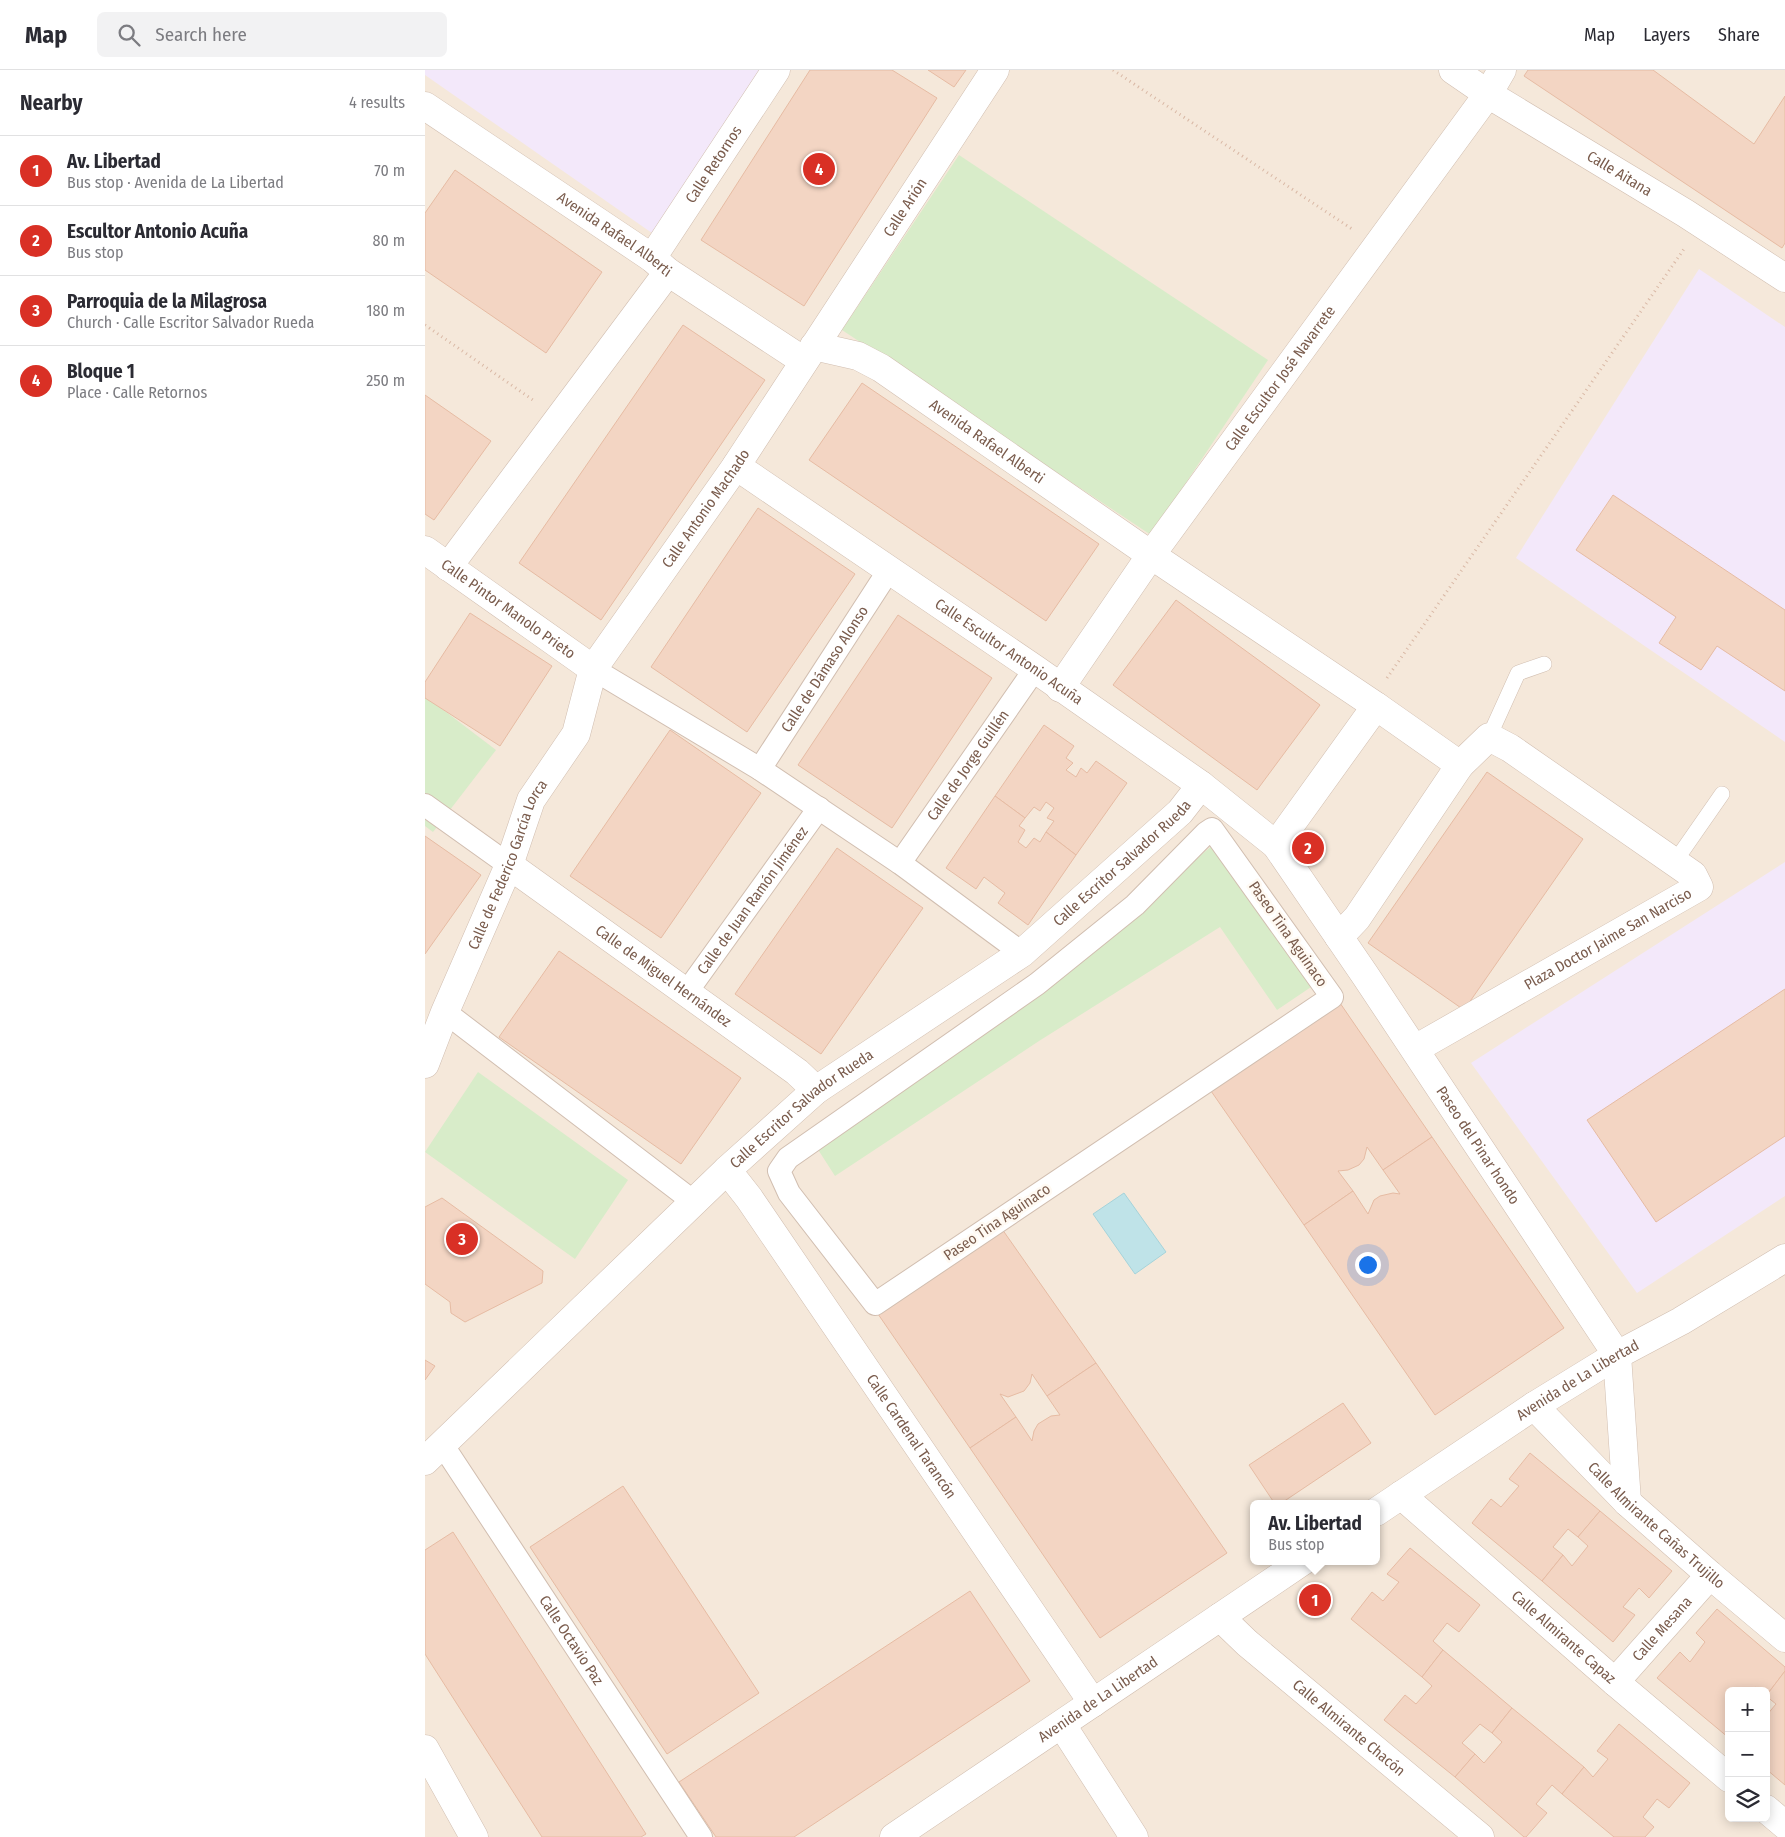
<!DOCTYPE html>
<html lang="en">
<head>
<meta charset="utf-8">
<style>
	:root { --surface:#fff; --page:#f2f2f3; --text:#2b2b33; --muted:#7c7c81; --line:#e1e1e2; --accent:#d93025 }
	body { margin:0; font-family:"Fira Sans Condensed",sans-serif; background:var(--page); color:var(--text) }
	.controls { position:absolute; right:15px; bottom:15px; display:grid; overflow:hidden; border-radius:8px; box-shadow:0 2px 12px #0003 }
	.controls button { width:45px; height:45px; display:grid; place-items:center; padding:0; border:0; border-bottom:1px solid var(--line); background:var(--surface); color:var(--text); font:25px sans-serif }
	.you { position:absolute; left:942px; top:1194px; width:18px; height:18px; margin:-12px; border:4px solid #fff; border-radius:50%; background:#1a73e8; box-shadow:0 0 0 8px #1a73e833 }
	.badge { display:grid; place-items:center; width:32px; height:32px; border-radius:50%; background:var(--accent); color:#fff; font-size:16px; font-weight:700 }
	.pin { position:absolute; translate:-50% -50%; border:2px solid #fff; box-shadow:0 1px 5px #0006 }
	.popup { position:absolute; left:825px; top:1430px; width:130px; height:65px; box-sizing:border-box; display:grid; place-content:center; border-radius:8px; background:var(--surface); filter:drop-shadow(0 1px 4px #0005); font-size:16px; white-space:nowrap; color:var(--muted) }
	.popup b { font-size:19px; color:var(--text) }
	.popup::after { content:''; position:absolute; left:50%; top:100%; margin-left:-10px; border:10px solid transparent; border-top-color:var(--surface) }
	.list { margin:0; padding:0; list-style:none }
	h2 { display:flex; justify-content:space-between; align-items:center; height:65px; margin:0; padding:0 20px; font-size:21px }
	h2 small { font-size:16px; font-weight:400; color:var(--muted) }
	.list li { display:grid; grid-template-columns:32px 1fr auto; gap:15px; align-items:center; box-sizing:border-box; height:70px; padding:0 20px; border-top:1px solid var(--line) }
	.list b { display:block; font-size:19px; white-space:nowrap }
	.list p { margin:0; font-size:16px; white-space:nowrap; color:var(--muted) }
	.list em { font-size:16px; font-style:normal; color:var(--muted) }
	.icon { flex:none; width:28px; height:28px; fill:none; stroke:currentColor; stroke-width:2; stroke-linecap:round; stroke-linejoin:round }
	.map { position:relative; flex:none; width:1360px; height:1767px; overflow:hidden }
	header { display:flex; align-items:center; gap:30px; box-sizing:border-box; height:70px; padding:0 25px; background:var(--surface); border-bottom:1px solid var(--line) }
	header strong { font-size:24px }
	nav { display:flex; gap:28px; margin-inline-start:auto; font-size:18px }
	.search { width:350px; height:45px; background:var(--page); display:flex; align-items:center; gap:12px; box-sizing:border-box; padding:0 18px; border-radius:8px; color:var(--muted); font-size:19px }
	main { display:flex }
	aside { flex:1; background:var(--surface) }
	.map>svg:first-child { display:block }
	.residential { fill:#f5e8da; fill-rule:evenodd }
	.education { fill:#f3e8fa }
	.green { fill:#d8ecc9 }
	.water { fill:#bfe3e8; stroke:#a5d3da }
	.building { fill:#f3d5c3; stroke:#e6bba3 }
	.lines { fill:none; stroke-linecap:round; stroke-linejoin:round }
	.service-casing { stroke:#d1beb0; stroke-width:16 }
	.pedestrian-casing { stroke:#d1beb0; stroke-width:24 }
	.minor-casing { stroke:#d1beb0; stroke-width:29 }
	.tertiary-casing { stroke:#d1beb0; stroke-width:29 }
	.path { stroke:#d9b8a5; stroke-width:3; stroke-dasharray:1 4; stroke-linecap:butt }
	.service { stroke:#fff; stroke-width:15 }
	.pedestrian { stroke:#fff; stroke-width:22 }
	.minor { stroke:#fff; stroke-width:28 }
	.tertiary { stroke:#fff; stroke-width:28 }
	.labels { text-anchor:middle; stroke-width:5; stroke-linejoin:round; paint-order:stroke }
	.street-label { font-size:15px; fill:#7a5c4d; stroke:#fffaf3 }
</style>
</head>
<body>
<header>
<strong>Map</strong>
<div class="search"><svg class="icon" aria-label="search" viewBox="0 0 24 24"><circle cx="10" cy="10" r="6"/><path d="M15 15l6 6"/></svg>Search here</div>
<nav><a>Map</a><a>Layers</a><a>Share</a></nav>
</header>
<main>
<aside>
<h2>Nearby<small>4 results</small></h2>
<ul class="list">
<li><span class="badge">1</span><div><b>Av. Libertad</b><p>Bus stop · Avenida de La Libertad</p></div><em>70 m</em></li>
<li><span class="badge">2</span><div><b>Escultor Antonio Acuña</b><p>Bus stop</p></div><em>80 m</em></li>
<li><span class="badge">3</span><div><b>Parroquia de la Milagrosa</b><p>Church · Calle Escritor Salvador Rueda</p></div><em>180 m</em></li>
<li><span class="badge">4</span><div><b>Bloque 1</b><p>Place · Calle Retornos</p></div><em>250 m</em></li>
</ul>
</aside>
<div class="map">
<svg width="1360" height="1767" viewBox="0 0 1360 1767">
	<rect width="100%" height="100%" fill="#fdf6ec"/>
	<path class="residential" d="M0,0H1360V1767H0ZM829,1434H951V1491H829ZM1304,1621H1341V1748H1304Z"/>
	<g class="education">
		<path d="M0,0H335L227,163L0,5Z"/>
		<path d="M1274,199L1360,257V672L1091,488Z"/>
		<path d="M1360,792V1126L1212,1223L1046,993Z"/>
	</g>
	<g class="green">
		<path d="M534,85L843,290L726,465L417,260Z"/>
		<path d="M0,626L71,680L8,762L0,756Z"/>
		<path d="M789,774L889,915L852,940L795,857L614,971L410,1106L392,1078L590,943Z"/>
		<path d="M53,1002L203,1110L150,1189L0,1082Z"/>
	</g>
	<path class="water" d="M699,1123L741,1182L710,1204L668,1144Z"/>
	<g class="building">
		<path d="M385,0H467L512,28L379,236L276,170Z"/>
		<path d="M503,0H541L529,17Z"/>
		<path d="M1103,0H1228L1329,74L1360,26V173L1357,178L1099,6Z"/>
		<path d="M30,100L177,202L121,283L0,200V143Z"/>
		<path d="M258,255L340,310L176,550L94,493Z"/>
		<path d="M437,313L674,474L621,551L384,390Z"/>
		<path d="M0,325L66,371L9,450L0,444Z"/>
		<path d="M1188,425L1360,540V621L1292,576L1276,600L1234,573L1251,547L1151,480Z"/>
		<path d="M333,438L430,504L322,662L226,597Z"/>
		<path d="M751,530L895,635L832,720L688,615Z"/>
		<path d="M45,543L127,596L75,676L0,628V612Z"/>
		<path d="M473,545L567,608L467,758L373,695Z"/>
		<path d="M619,655L649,676L641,688L648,693L641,700L651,707L656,698L662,703L671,691L702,713L651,785L621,762L629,751L622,748L629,738L621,732L615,741L609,737L600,748L570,726Z"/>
		<path d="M245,660L336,723L236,868L145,806Z"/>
		<path d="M1062,702L1158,769L1039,940L943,873Z"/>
		<path d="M570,726L600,748L594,756L600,760L593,772L601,778L609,768L615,772L621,762L651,785L603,855L573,833L580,823L559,807L551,819L521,798Z"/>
		<path d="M0,766L56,805L0,884Z"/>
		<path d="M412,778L498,838L396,984L310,924Z"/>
		<path d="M134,881L316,1008L256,1094L74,967Z"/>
		<path d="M1360,919V1066L1231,1152L1162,1050Z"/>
		<path d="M915,933L1007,1067L958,1100L942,1077L939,1089L934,1095L923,1100L913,1101L928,1121L879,1155L786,1021Z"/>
		<path d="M1007,1067L1139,1258L1010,1345L879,1155L928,1121L943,1144L949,1130L955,1126L968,1123L975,1124L958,1100Z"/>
		<path d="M17,1128L118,1201L117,1213L40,1252L26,1243L25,1232L0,1214V1137Z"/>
		<path d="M577,1159L671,1293L622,1326L607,1304L605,1313L599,1321L583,1327L575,1324L591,1347L545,1378L453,1244Z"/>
		<path d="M0,1290L10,1296L0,1310Z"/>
		<path d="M671,1293L802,1483L675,1568L545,1378L591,1347L607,1371L609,1361L613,1354L626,1346L635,1345L622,1326Z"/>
		<path d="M918,1333L946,1373L855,1434H850L824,1395Z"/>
		<path d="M1105,1383L1175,1441L1153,1467L1143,1459L1128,1477L1138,1485L1117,1511L1047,1453L1066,1429L1076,1437L1094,1416L1084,1409Z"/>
		<path d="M198,1416L334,1623L242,1684L105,1477Z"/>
		<path d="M1175,1441L1247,1501L1224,1528L1214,1518L1198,1537L1210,1545L1188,1572L1117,1511L1138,1485L1147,1496L1163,1476L1153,1467Z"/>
		<path d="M28,1462L221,1764L216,1767H117L0,1584V1480Z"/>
		<path d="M985,1478L1055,1535L1034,1562L1022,1553L1008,1571L1018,1580L997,1607L926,1549L947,1522L958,1531L974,1512L962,1504Z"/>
		<path d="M545,1521L605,1611L369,1767H291L254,1712Z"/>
		<path d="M1292,1539L1360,1597V1601L1341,1626V1621H1335L1330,1617L1327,1621H1304V1668L1232,1608L1255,1582L1265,1592L1280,1572L1271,1563Z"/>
		<path d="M1018,1580L1087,1638L1067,1663L1055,1654L1037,1673L1050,1684L1030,1707L959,1650L980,1625L991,1634L1007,1616L997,1607Z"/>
		<path d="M1360,1601V1715L1341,1699V1646L1351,1634L1341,1626Z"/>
		<path d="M1087,1638L1159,1697L1137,1724L1127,1715L1111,1734L1122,1743L1101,1767H1099L1030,1707L1050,1684L1059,1693L1077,1672L1067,1663Z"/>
		<path d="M1194,1654L1265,1713L1244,1738L1232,1729L1218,1747L1229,1757L1220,1767H1189L1137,1724L1159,1697L1168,1707L1183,1689L1172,1681Z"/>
	</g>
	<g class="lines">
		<defs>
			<g id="service">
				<path d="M1064,667L1093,603L1119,594"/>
				<path d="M1249,793L1297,724"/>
			</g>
			<g id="pedestrian">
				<path d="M168,599L335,699L475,793L597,883"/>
				<path id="s1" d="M335,699L464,500"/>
				<path d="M0,735L84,795"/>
				<path d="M787,759L907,927L450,1234L364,1123L354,1101L363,1088L612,914L710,835L781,763Z"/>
				<path id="s2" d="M475,793L610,599"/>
				<path id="s3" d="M261,923L394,738"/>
				<path d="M20,942L269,1132"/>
				<path id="s4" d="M17,1374L276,1767"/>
			</g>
			<g id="minor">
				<path id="s5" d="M1028,0L1063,24L1260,143L1360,208"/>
				<path id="s6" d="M0,36L227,188L243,202L379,291"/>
				<path id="s7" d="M227,188L351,0"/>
				<path id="s8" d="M389,276L433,286L456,298L726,485L951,636"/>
				<path id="s9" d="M311,396L610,599L776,715L851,775L940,905L1192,1285L1202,1432"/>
				<path id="s10" d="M0,480L168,599"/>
				<path d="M23,497L243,202"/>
				<path id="s11" d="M635,618L726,485L1063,24L1077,0"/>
				<path d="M851,775L951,636L1035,695L932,848L914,867"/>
				<path id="s12" d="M84,795L372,1002L391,1020"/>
				<path id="s13" d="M990,979L1274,817L1268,805L1085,678L1064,667L1035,695"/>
				<path id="s14" d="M0,994L20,942L84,795L106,730L151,664L168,599L311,396L570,0"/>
				<path id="s15" d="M302,1100L324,1128L668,1633"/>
				<path id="s16" d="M1109,1336L1202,1432L1285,1505L1360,1568"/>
				<path id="s17" d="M0,1391L302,1100L391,1020L597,883L755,742L776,715"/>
				<path id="s18" d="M976,1425L1190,1612L1304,1708"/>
				<path id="s19" d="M795,1547L822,1573L1055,1767"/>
				<path id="s20" d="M1190,1612L1285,1505"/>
				<path d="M637,1655L709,1767"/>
				<path d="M1341,1739L1360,1755"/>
			</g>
			<g id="tertiary">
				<path id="s21" d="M951,1442L1109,1336L1192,1285L1256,1251L1360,1188"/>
				<path d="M0,1679L49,1767"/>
				<path id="s22" d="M469,1767L878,1491"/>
			</g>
		</defs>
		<use href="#service" class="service-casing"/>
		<use href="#pedestrian" class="pedestrian-casing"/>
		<use href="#minor" class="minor-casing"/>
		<use href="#tertiary" class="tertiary-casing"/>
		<g class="path">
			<path d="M688,0L927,159"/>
			<path d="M0,255L108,330"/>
			<path d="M962,608L1259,179"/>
		</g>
		<use href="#service" class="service"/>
		<use href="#pedestrian" class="pedestrian"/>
		<use href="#minor" class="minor"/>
		<use href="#tertiary" class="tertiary"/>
	</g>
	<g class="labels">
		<g class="street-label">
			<text dy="5" stroke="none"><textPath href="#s7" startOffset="112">Calle Retornos</textPath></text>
			<text dy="5" stroke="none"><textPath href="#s5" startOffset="196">Calle Aitana</textPath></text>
			<text dy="5" stroke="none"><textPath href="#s14" startOffset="989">Calle Arión</textPath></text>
			<text dy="5" stroke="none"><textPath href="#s6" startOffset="229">Avenida Rafael Alberti</textPath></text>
			<text dy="5" stroke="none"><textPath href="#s11" startOffset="380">Calle Escultor José Navarrete</textPath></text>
			<text dy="5" stroke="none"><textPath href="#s8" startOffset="200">Avenida Rafael Alberti</textPath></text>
			<text dy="5" stroke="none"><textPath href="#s14" startOffset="628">Calle Antonio Machado</textPath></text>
			<text dy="5" stroke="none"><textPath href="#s10" startOffset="102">Calle Pintor Manolo Prieto</textPath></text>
			<text dy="5" stroke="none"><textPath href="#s9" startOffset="330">Calle Escultor Antonio Acuña</textPath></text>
			<text dy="5" stroke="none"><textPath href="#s1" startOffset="119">Calle de Dámaso Alonso</textPath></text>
			<text dy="5" stroke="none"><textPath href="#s2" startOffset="119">Calle de Jorge Guillén</textPath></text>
			<text dy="5" stroke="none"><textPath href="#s17" startOffset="921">Calle Escritor Salvador Rueda</textPath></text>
			<text dy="5" stroke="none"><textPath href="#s14" startOffset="216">Calle de Federico García Lorca</textPath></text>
			<text dy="5" stroke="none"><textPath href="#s3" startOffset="114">Calle de Juan Ramón Jiménez</textPath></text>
			<text transform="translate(863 864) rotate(55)" y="5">Paseo Tina Aguinaco</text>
			<text dy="5" stroke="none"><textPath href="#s13" startOffset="222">Plaza Doctor Jaime San Narciso</textPath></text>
			<text dy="5" stroke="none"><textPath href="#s12" startOffset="190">Calle de Miguel Hernández</textPath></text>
			<text dy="5" stroke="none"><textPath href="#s17" startOffset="516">Calle Escritor Salvador Rueda</textPath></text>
			<text dy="5" stroke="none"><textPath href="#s9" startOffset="1022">Paseo del Pinar hondo</textPath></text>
			<text transform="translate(572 1152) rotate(-34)" y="5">Paseo Tina Aguinaco</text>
			<text dy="5" stroke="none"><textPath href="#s21" startOffset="241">Avenida de La Libertad</textPath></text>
			<text dy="5" stroke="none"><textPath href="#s15" startOffset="324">Calle Cardenal Tarancón</textPath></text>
			<text dy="5" stroke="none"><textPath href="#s16" startOffset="171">Calle Almirante Cañas Trujillo</textPath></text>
			<text dy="5" stroke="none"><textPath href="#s20" startOffset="71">Calle Mesana</textPath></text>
			<text dy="5" stroke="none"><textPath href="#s18" startOffset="216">Calle Almirante Capaz</textPath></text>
			<text dy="5" stroke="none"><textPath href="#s4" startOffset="235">Calle Octavio Paz</textPath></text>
			<text dy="5" stroke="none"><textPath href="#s22" startOffset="246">Avenida de La Libertad</textPath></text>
			<text dy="5" stroke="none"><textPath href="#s19" startOffset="170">Calle Almirante Chacón</textPath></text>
		</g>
	</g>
</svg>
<div class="controls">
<button>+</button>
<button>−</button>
<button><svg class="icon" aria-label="layers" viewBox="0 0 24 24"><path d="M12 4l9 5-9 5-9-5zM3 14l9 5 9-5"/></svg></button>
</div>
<div class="you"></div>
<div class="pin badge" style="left:890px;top:1530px">1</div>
<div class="popup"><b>Av. Libertad</b>Bus stop</div>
<div class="pin badge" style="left:883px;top:778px">2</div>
<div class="pin badge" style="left:37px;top:1169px">3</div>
<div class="pin badge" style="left:394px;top:99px">4</div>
</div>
</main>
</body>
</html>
